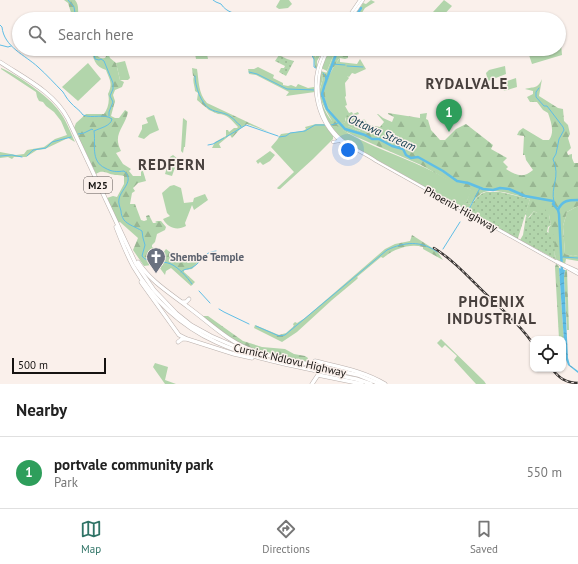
<!DOCTYPE html>
<html lang="en">
<head>
<meta charset="utf-8">
<style>
	:root { --surface:#fff; --page:#f6f6f6; --text:#222; --muted:#767676; --line:#e0e0e0; --accent:#2f7366 }
	body { margin:0; font-family:"PT Sans",sans-serif; background:var(--page); color:var(--text) }
	.controls { position:absolute; right:12px; bottom:12px; display:grid; overflow:hidden; border-radius:8px; box-shadow:0 1px 3px #0004 }
	.controls button { width:36px; height:36px; display:grid; place-items:center; padding:0; border:0; border-bottom:1px solid var(--line); background:var(--surface); color:var(--text); font:20px sans-serif }
	.scale { position:absolute; left:12px; bottom:10px; width:94px; box-sizing:border-box; padding-left:4px; border:2px solid #151210; border-top:0; font-size:11px; line-height:14px; white-space:nowrap; color:#151210; -webkit-text-stroke:3px #faf0eb; paint-order:stroke }
	.you { position:absolute; left:348px; top:150px; width:14px; height:14px; margin:-10px; border:3px solid #fff; border-radius:50%; background:#1a73e8; box-shadow:0 0 0 6px #1a73e833 }
	.badge { display:grid; place-items:center; width:26px; height:26px; border-radius:50%; background:var(--accent); color:#fff; font-size:13px; font-weight:700 }
	.pin { position:absolute; translate:-50% -33px; filter:drop-shadow(0 1px 2px #0008) }
	.pin::after { content:''; position:absolute; top:21px; width:14px; height:12px; background:inherit; clip-path:polygon(0 0,100% 0,50% 100%) }
	.list { margin:0; padding:0; list-style:none }
	h2 { display:flex; justify-content:space-between; align-items:center; height:52px; margin:0; padding:0 16px; font-size:17px }
	h2 small { font-size:13px; font-weight:400; color:var(--muted) }
	.list li { display:grid; grid-template-columns:26px 1fr auto; gap:12px; align-items:center; box-sizing:border-box; height:72px; padding:0 16px; border-top:1px solid var(--line) }
	.list b { display:block; font-size:15px; white-space:nowrap }
	.list p { margin:0; font-size:13px; white-space:nowrap; color:var(--muted) }
	.list em { font-size:13px; font-style:normal; color:var(--muted) }
	.icon { flex:none; width:22px; height:22px; fill:none; stroke:currentColor; stroke-width:2; stroke-linecap:round; stroke-linejoin:round }
	.map { position:relative; flex:none; width:578px; height:384px; overflow:hidden }
	.search { position:absolute; background:var(--surface); box-shadow:0 1px 3px #0004; left:12px; right:12px; top:12px; height:44px; display:flex; align-items:center; gap:10px; box-sizing:border-box; padding:0 14px; border-radius:22px; color:var(--muted); font-size:15px }
	.sheet { height:124px; background:var(--surface) }
	nav { display:flex; justify-content:space-around; align-items:center; box-sizing:border-box; height:56px; border-top:1px solid var(--line); background:var(--surface); font-size:11px; color:var(--muted) }
	nav a { display:grid; justify-items:center; gap:2px }
	nav .on { color:var(--accent) }
	.map>svg:first-child { display:block }
	.grass { fill:#b2d5ab }
	.forest { fill:url(#forest-firs) }
	.park { fill:url(#park-dots) }
	.water { fill:url(#water-waves) }
	.lines { fill:none; stroke-linecap:round; stroke-linejoin:round }
	.stream { stroke:#5fbee6; stroke-width:1 }
	.river { stroke:#5fbee6; stroke-width:2.5 }
	.secondary-casing { stroke:#b9afab; stroke-width:3.5 }
	.primary-casing { stroke:#b9afab; stroke-width:4.5 }
	.secondary { stroke:#fff; stroke-width:2.5 }
	.primary { stroke:#fff; stroke-width:3.5 }
	.rail-casing { stroke:#3a3634; stroke-width:2.5 }
	.rail { stroke:#faf0eb; stroke-width:1; stroke-dasharray:3; stroke-linecap:butt }
	.labels { text-anchor:middle; stroke-width:3; stroke-linejoin:round; paint-order:stroke }
	.shield { fill:#faf0eb; stroke:#5a5552; stroke-width:1 }
	.shield-label { font-size:10px; font-weight:bold; fill:#151210 }
	.street-label { font-size:11px; fill:#151210; stroke:#faf0eb }
	.worship-label { font-size:11px; font-weight:bold; fill:#5b616d; stroke:#faf0eb; text-anchor:start }
	.water-label { font-size:12px; font-style:italic; fill:#123d4e; stroke:#faf0eb }
	.district-label { font-size:15px; font-weight:bold; letter-spacing:1px; fill:#48403d; stroke:#faf0eb }
</style>
</head>
<body>
<div class="map">
<svg width="578" height="384" viewBox="0 0 578 384">
	<defs>
		<pattern id="forest-firs" width="22" height="20" patternUnits="userSpaceOnUse"><rect width="22" height="20" fill="#b2d5ab"/><path d="M5 1l3.5 6h-7zM16 11l3.5 6h-7z" fill="#98b692"/></pattern>
		<pattern id="park-dots" width="8" height="8" patternUnits="userSpaceOnUse"><rect width="8" height="8" fill="#b2d5ab"/><path d="M2 2h.1M6 6h.1" fill="none" stroke="#98b692" stroke-width="1.8" stroke-linecap="round"/></pattern>
		<pattern id="water-waves" width="16" height="10" patternUnits="userSpaceOnUse"><rect width="16" height="10" fill="#5fbee6"/><path d="M0 5q4-4 8 0t8 0" fill="none" stroke="#52a2c4"/></pattern>
	</defs>
	<rect width="100%" height="100%" fill="#faf0eb"/>
	<g class="grass">
		<path d="M280,0H289L292,4L288,8L279,9L276,7Z"/>
		<path d="M444,0L452,6L441,18L433,12Z"/>
		<path d="M559,33H560L562,55L532,64L527,49H559Z"/>
		<path d="M194,49H206L208,59H196Z"/>
		<path d="M330,49H336L327,71L321,68Z"/>
		<path d="M340,58V62L357,64L360,59L366,69L355,74L352,73L349,77L347,76L349,78L345,83L346,96L345,97L347,105L345,106L349,113L352,112L353,114L358,112L359,114L356,115L355,117L359,122L364,119L370,127H363L359,131L348,126L345,117V122L342,124L340,123C335,116 327,108 325,99C322,86 332,68 340,58Z"/>
		<path d="M125,61L130,78L128,80H120L116,63Z"/>
		<path d="M88,63L101,79L78,101L62,87Z"/>
		<path d="M505,66L506,74L488,81L486,73L489,70Z"/>
		<path d="M258,67L274,75L273,78L283,83V85L288,86L291,85L296,87L298,84L308,88L314,87L315,92L286,96L289,92L256,75L249,74L248,69H254Z"/>
		<path d="M1,68C16,74 50,97 59,111C66,120 70,131 75,142L68,138L45,149L37,150L26,157H14L12,159L8,157L0,158V152L16,155L24,154L27,150L44,147L55,139L67,135L61,121L54,112L46,106L43,102L39,101L37,97L36,92L1,69Z"/>
		<path d="M321,71L327,73L326,74H322L323,76C323,80 321,84 320,88C319,99 325,113 332,121C347,138 398,155 419,165C437,173 453,183 472,190L466,203L471,204L468,211L345,142C323,122 316,99 321,71Z"/>
		<path d="M516,78L517,87L504,91L501,83Z"/>
		<path d="M154,115L159,130L150,134L144,139L138,137L142,129V125L148,123L146,118Z"/>
		<path d="M183,118L187,121L185,147H184L183,153L181,151Z"/>
		<path d="M316,124H324L333,136V139L313,159L280,189H278L277,188L294,172L271,147L277,140L281,134L303,131L306,129L305,127Z"/>
		<path d="M270,151L275,155L270,161L263,165L260,162L258,164L256,161Z"/>
		<path d="M173,155L178,159L172,176L165,174L170,157Z"/>
		<path d="M174,185L181,188L184,203L193,202L194,198L205,194L208,200L194,210L192,205L185,223L186,226C177,231 168,228 163,219L170,216L167,213L162,193L170,186Z"/>
		<path d="M578,206V255L573,256L565,254L563,226L567,212Z"/>
		<path d="M441,339L484,381L486,384H476L454,360L457,356L445,345L442,348L437,343Z"/>
		<path d="M155,363L168,367L165,380L176,384H165L153,367Z"/>
	</g>
	<g class="forest">
		<path d="M64,0H75C80,6 77,12 79,19H73L68,3Z"/>
		<path d="M371,0L375,2L365,8L358,19H353L363,3L366,4Z"/>
		<path d="M91,49H99L96,54C99,58 101,59 105,58L108,53L110,58L116,63L120,80L124,82L122,87L115,90L113,95L115,101L111,116L115,118H119L125,110L128,112C125,127 112,134 121,151L116,153L123,164L131,169L129,171L133,176H141V171H143L146,181L138,183L133,188L135,191L132,193L130,204H135L141,220L144,221L147,220L146,216L149,215L153,223H155L157,222L155,221H161L166,227L165,230L157,234L155,242L152,245V247L163,253L166,249L180,260L184,259L188,263L197,260L199,261L192,269L184,270V272L195,282L191,286L171,268L166,271L165,275L159,267L151,265L144,266L133,250L138,238L120,222L118,223L107,198L113,196L117,197L124,184V176C121,175 118,175 115,175C107,174 103,169 96,174L74,128L76,123L86,114H104C108,109 110,100 108,94C113,83 110,81 106,70C95,67 93,58 91,49Z"/>
		<path d="M299,49H310L312,53L315,54V58L316,54L320,56L317,61V69L315,68L314,60L312,56Z"/>
		<path d="M336,49H341L340,53L348,56V58L345,59L340,58L338,60C337,63 335,65 333,68C323,82 321,101 334,114H338L341,116V124L345,122L347,115L350,118L348,122V126L359,131L366,126L370,127L373,125V126L380,127L384,122L377,114H378L383,118L392,122L394,117L388,114V113L420,118V114L427,113L426,119L428,120L431,130L440,140H445L456,129L466,124L493,145L491,149L507,158L503,162L508,167L506,169C516,176 524,178 533,170L526,160L525,155H523L524,136L517,135L519,131L523,128L543,140H549C555,132 551,122 548,113L543,110L537,102H530L527,97L533,94V91L525,89C534,86 537,90 542,79L539,96L558,108L563,109L564,121L568,125L570,134L568,138L571,148L567,152L568,155L572,154V158L574,163H578V206L567,212L563,226L565,254L573,256L578,255V261L566,259L565,264L555,259C557,248 543,232 551,225L549,215L540,212L537,213L534,211L528,218L525,214L530,199C517,196 494,187 482,193C478,195 474,201 471,204L466,203L471,190L453,183L421,165L359,138L340,129L337,126H332L331,124L332,121C326,110 319,101 320,89C321,85 323,80 323,76L322,74H326Z"/>
		<path d="M192,68L197,69C199,81 198,93 207,103L269,132L247,124L240,129L232,138L230,135L219,144L221,148H212L215,142L226,136V130H228L229,132L234,128H237L238,127C232,121 228,114 218,114L209,110L197,100L198,93L195,91C195,86 192,81 194,76H193Z"/>
		<path d="M412,235L437,251L443,260L423,249V247C409,243 394,249 383,258L381,257L357,277L358,278L356,280L332,300L297,332L282,342L254,328L255,325L279,335L286,333L294,326L293,324L295,322L297,323L305,318L385,249L395,244L410,241Z"/>
		<path d="M556,264L559,266L565,357H564L563,339H559L555,267Z"/>
		<path d="M565,270H567L569,330H567L564,277Z"/>
		<path d="M202,316H208L243,341L262,347L285,349L294,354L305,356L308,358V362L256,350L239,344Z"/>
	</g>
	<g class="park">
		<path d="M279,55L287,59L294,61L286,76L279,72L281,68H284L285,66L275,61Z"/>
		<path d="M486,192H500L530,199L518,238H516L468,211C472,203 477,195 486,192Z"/>
		<path d="M542,209H545L549,215L551,225L548,227L547,232L554,235L555,259L520,240L523,235L526,216L529,218L534,211L537,213L538,211L540,212Z"/>
	</g>
	<path class="water" d="M559,268L565,270L564,277L568,358L570,365L578,371V373L568,365L565,357Z"/>
	<g class="lines">
		<g class="stream">
			<path d="M68,0L74,7L76,19"/>
			<path d="M213,0L216,2L221,4C227,13 236,14 247,16V19"/>
			<path d="M220,19L231,13L233,15L236,14"/>
			<path d="M0,25L2,27C4,47 25,55 38,67C47,75 55,84 63,92C65,95 67,99 70,102C75,108 79,109 83,115C93,119 104,113 112,119C111,126 100,128 94,131C96,144 90,161 105,168C112,172 117,172 124,171C135,181 121,189 119,199C118,203 120,207 121,211C121,214 122,217 124,220C128,225 136,227 142,231L143,238L145,245L142,256C147,264 162,260 171,264C179,268 187,277 192,284"/>
			<path d="M0,45L8,47L11,46"/>
			<path d="M94,49V52"/>
			<path d="M308,49L314,59V67L316,68"/>
			<path d="M94,53L95,59L99,60L101,59L104,61L113,83V89L110,96L113,102L109,112V116"/>
			<path d="M332,64L345,65"/>
			<path d="M347,66L363,67"/>
			<path d="M249,72L257,74L287,89L315,90"/>
			<path d="M323,73L325,75L326,80"/>
			<path d="M195,76C195,86 201,104 210,109C217,113 225,112 231,117C235,119 236,123 240,125L241,127"/>
			<path d="M539,88L536,92V97L544,106H547L563,127L564,130L559,139L556,154L553,159C561,178 550,186 554,202"/>
			<path d="M331,125L338,123"/>
			<path d="M78,134L84,133L92,129L93,130"/>
			<path d="M226,137L246,125L278,136"/>
			<path d="M279,137L286,136L290,133L305,131L315,125H325"/>
			<path d="M208,145L213,144L224,138"/>
			<path d="M0,156L12,155L22,157"/>
			<path d="M27,156L33,150L46,148L52,142L71,137"/>
			<path d="M468,211L480,188"/>
			<path d="M464,216L465,215"/>
			<path d="M443,249L460,222"/>
			<path d="M561,259L562,257L578,258"/>
			<path d="M181,272C185,268 188,270 193,267C202,262 203,252 216,251"/>
			<path d="M199,291L210,303"/>
			<path d="M219,309L224,312L249,324"/>
			<path d="M256,326L279,336L285,335L387,250C404,242 421,240 437,252"/>
		</g>
		<g class="river">
			<path d="M354,19L361,8"/>
			<path d="M338,49L325,84L322,94L327,109L345,129L365,135L372,139H379L392,146L403,149L406,155L411,158L418,157L443,171L457,181L468,183L483,189L493,190L500,188L509,189L525,196L553,201L554,203L553,204L558,210L559,214L562,271"/>
			<path d="M558,210C562,200 569,200 578,200"/>
		</g>
		<defs>
			<g id="secondary">
				<path d="M347,19L360,0"/>
				<path d="M350,19L363,0"/>
				<path d="M326,49C306,84 316,127 351,149"/>
				<path d="M329,49C311,78 316,118 342,140C352,149 365,153 376,161L578,274"/>
				<path d="M333,142L339,141"/>
				<path d="M556,261L578,271"/>
			</g>
			<g id="primary">
				<path d="M0,62C24,78 54,92 68,119L136,264L154,290L176,313L191,325L211,336L241,349L358,375L380,384"/>
				<path d="M116,227C121,240 126,253 133,266C185,354 265,359 356,379L371,384"/>
				<path d="M138,262C151,282 170,293 188,307C210,323 228,342 254,351"/>
				<path d="M141,282L179,335L187,339L234,354L252,358"/>
				<path d="M183,302H186L189,299"/>
				<path d="M178,342L182,339H186"/>
				<path d="M315,361C339,367 364,371 385,384"/>
				<path d="M312,384L318,375L362,384"/>
			</g>
		</defs>
		<use href="#secondary" class="secondary-casing"/>
		<use href="#primary" class="primary-casing"/>
		<use href="#secondary" class="secondary"/>
		<use href="#primary" class="primary"/>
		<defs>
			<g id="rail">
				<path d="M434,248C455,261 471,280 489,297C504,311 519,324 531,341"/>
				<path d="M552,369C559,378 566,383 578,383"/>
			</g>
		</defs>
		<use href="#rail" class="rail-casing"/>
		<use href="#rail" class="rail"/>
	</g>
	<defs>
		<symbol id="church-pin" viewBox="-11 -11 22 30"><path d="M0 17L-7.5 6A9.5 9.5 0 1 1 7.5 6Z" fill="#6b7280" stroke="#faf0eb"/><path d="M-1.2-6h2.4v3.5h3.3v2.4h-3.3V6h-2.4V-.1h-3.3v-2.4h3.3Z" fill="#fff"/></symbol>
	</defs>
	<g fill-rule="evenodd">
		<use href="#church-pin" x="145" y="246" width="22" height="30"/>
	</g>
	<g class="labels">
		<rect class="shield" x="84" y="177" width="28" height="16" rx="3"/>
		<g class="shield-label">
			<text x="98" y="189">M25</text>
		</g>
		<g class="street-label">
			<text transform="translate(461 209) rotate(29)" y="4">Phoenix Highway</text>
			<text transform="translate(290 360) rotate(13)" y="4">Curnick Ndlovu Highway</text>
		</g>
		<g class="worship-label">
			<text x="170" y="261">Shembe Temple</text>
		</g>
		<g class="water-label">
			<text transform="translate(382 133) rotate(24)" y="4">Ottawa Stream</text>
		</g>
		<g class="district-label">
			<text x="467" y="89">RYDALVALE</text>
			<text x="172" y="170">REDFERN</text>
			<text x="492" y="307">PHOENIX<tspan x="492" dy="17">INDUSTRIAL</tspan></text>
		</g>
	</g>
</svg>
<div class="controls">
<button><svg class="icon" aria-label="locate" viewBox="0 0 24 24"><circle cx="12" cy="12" r="6"/><path d="M12 2v4M12 18v4M2 12h4M18 12h4"/></svg></button>
</div>
<div class="scale">500 m</div>
<div class="you"></div>
<div class="pin badge" style="left:449px;top:132px;background:#2e9e5b">1</div>
<div class="search"><svg class="icon" aria-label="search" viewBox="0 0 24 24"><circle cx="10" cy="10" r="6"/><path d="M15 15l6 6"/></svg>Search here</div>
</div>
<section class="sheet">
<h2>Nearby<small></small></h2>
<ul class="list">
<li><span class="badge" style="background:#2e9e5b">1</span><div><b>portvale community park</b><p>Park</p></div><em>550 m</em></li>
</ul>
</section>
<nav>
<a class="on"><svg class="icon" aria-label="map" viewBox="0 0 24 24"><path d="M3 6l6-2 6 2 6-2v14l-6 2-6-2-6 2zM9 4v14M15 6v14"/></svg>Map</a>
<a><svg class="icon" aria-label="directions" viewBox="0 0 24 24"><path d="M12 3l9 9-9 9-9-9zM9 14v-3h6M13 9l2 2-2 2"/></svg>Directions</a>
<a><svg class="icon" aria-label="saved" viewBox="0 0 24 24"><path d="M7 4h10v16l-5-4-5 4z"/></svg>Saved</a>
</nav>
</body>
</html>
